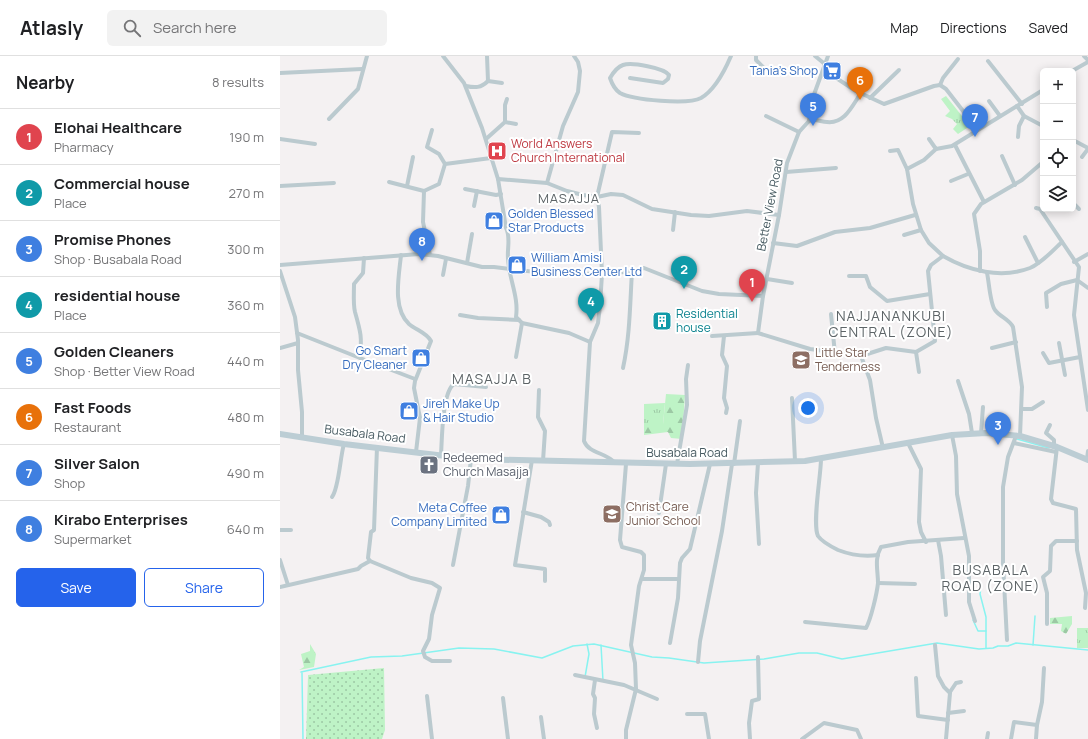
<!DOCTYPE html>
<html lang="en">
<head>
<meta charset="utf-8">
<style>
	:root { --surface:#fff; --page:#f2f2f2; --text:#202124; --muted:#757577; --line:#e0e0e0; --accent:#2563eb }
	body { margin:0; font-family:Manrope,sans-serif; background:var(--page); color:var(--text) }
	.controls { position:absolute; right:12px; top:12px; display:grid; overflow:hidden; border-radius:6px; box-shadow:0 2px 10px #0003 }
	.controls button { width:36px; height:36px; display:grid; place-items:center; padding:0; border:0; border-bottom:1px solid var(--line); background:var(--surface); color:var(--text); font:20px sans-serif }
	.you { position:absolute; left:528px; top:352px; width:14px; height:14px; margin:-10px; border:3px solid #fff; border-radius:50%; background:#1a73e8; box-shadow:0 0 0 6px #1a73e833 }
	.badge { display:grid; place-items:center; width:26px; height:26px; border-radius:50%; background:var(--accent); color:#fff; font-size:13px; font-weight:700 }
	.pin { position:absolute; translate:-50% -33px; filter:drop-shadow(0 1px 2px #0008) }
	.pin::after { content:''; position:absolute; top:21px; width:14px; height:12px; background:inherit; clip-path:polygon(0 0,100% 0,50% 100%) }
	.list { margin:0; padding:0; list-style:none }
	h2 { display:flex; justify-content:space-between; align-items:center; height:52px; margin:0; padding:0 16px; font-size:17px }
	h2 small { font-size:13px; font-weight:400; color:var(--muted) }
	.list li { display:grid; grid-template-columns:26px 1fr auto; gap:12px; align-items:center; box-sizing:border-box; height:56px; padding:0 16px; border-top:1px solid var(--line) }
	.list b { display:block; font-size:15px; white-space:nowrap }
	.list p { margin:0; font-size:13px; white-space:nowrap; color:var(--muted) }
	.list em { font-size:13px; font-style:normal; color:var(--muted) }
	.actions { display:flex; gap:8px; padding:12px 16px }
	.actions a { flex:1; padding:9px 0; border:1px solid var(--accent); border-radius:6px; text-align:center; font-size:14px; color:var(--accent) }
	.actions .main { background:var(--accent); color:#fff }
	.icon { flex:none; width:22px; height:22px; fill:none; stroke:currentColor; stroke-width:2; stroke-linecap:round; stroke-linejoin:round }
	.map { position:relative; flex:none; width:808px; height:683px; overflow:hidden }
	header { display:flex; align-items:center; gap:24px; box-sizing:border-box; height:56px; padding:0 20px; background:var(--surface); border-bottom:1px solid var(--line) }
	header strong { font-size:19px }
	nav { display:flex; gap:22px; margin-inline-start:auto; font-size:14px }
	.search { width:280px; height:36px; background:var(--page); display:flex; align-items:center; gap:10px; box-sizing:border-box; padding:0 14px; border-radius:6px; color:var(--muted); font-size:15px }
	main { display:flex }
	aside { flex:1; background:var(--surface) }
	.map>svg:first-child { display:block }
	.grass { fill:url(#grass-dots) }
	.forest { fill:url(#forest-firs) }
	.park { fill:url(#park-tufts) }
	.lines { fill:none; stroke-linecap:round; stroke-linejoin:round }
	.stream { stroke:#88f3f0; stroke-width:1.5 }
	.street { stroke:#bbcacf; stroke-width:4 }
	.secondary { stroke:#bccdd4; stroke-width:6 }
	.labels { text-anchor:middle; stroke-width:4; stroke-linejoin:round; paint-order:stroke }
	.shop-label { font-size:12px; fill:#366cbe; stroke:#fff; text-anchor:end }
	.health-label { font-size:12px; fill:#be3a42; stroke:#fff; text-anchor:start }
	.street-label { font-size:12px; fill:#475a61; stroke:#fff }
	.culture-label { font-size:12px; fill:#0d838f; stroke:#fff; text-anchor:start }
	.education-label { font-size:12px; fill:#785e54; stroke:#fff; text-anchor:start }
	.worship-label { font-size:12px; fill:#5b616d; stroke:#fff; text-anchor:start }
	.neighbourhood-label { font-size:13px; letter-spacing:1px; fill:#5d6467; stroke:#fff }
	.quarter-label { font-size:14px; letter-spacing:1px; fill:#5d6467; stroke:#fff }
</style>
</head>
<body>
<header>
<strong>Atlasly</strong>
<div class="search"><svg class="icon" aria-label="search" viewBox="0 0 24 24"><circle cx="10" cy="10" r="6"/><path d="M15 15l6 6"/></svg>Search here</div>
<nav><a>Map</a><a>Directions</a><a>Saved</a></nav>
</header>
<main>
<aside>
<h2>Nearby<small>8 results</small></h2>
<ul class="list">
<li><span class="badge" style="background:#e0444e">1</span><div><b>Elohai Healthcare</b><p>Pharmacy</p></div><em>190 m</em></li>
<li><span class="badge" style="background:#0f9aa8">2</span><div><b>Commercial house</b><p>Place</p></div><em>270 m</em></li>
<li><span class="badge" style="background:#3f7fe0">3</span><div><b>Promise Phones</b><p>Shop · Busabala Road</p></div><em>300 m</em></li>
<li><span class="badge" style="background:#0f9aa8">4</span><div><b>residential house</b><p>Place</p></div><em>360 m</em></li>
<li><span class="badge" style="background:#3f7fe0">5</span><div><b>Golden Cleaners</b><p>Shop · Better View Road</p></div><em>440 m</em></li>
<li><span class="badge" style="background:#e8710a">6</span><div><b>Fast Foods</b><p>Restaurant</p></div><em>480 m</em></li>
<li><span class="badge" style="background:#3f7fe0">7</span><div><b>Silver Salon</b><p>Shop</p></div><em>490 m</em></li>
<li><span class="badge" style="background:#3f7fe0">8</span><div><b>Kirabo Enterprises</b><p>Supermarket</p></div><em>640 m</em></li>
</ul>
<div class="actions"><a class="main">Save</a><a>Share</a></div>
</aside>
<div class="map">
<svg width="808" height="683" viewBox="0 0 808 683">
	<defs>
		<pattern id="grass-dots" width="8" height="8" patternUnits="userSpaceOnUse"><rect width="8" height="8" fill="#bef3c6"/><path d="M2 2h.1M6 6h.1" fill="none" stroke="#9cc8a4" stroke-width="1.8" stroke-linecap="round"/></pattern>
		<pattern id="forest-firs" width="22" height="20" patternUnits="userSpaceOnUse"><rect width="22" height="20" fill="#bef3c6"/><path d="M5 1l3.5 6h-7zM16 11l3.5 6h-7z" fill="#9cc8a4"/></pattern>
		<pattern id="park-tufts" width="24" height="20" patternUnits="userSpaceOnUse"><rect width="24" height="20" fill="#bef3c6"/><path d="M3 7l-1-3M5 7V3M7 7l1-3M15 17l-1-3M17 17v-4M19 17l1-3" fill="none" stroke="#9cc8a4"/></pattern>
	</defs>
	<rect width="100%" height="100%" fill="#f4f1f2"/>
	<path class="grass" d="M104,612L105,674L102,683H26L28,619Z"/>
	<g class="forest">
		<path d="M386,338L405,339L402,383L391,382L388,376L364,379V368H383Z"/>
		<path d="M792,560V568L786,578L781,575L782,568H770V562Z"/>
		<path d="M30,588L36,598L34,611L19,614L24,611L21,598L30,595Z"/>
	</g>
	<g class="park">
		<path d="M666,40L690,70L678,78L673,73L677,68L672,63L665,60L670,55L661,43Z"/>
		<path d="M385,347L383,368H364V348Z"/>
		<rect x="797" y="572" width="11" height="20"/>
	</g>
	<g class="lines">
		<g class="stream">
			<path d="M737,383L769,392"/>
			<path d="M701,531L700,538L706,561V592"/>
			<path d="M693,564L698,575H706"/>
			<path d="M321,589L323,625"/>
			<path d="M753,589L755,560"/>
			<path d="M21,616L91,601L122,600L179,592L214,593L262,602L293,590L314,588L372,601L389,602L424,607L484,603L519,597H537L562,603L657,587L699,593L713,592L718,590H728L736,587L808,594"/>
			<path d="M22,617L23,683"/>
			<path d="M305,621L309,598L307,588"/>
		</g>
		<g class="street">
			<path d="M163,0L184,27L202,72L218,123L226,172C231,181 227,192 228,203C229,223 239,241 236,261L242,267L289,277L310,286"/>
			<path d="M207,0L208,25"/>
			<path d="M476,0V4L487,15"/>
			<path d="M535,0L546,9"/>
			<path d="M548,0L532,44L529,65L519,76L507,107L499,159L483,240L478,277L530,293L581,300L590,324L596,362L603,392"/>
			<path d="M804,0L808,4"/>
			<path d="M708,5L742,48"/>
			<path d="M544,14L576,35L604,48L654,30L660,29L666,33L697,73"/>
			<path d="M792,15L808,6"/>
			<path d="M0,17L82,13"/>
			<path d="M350,22L383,27L388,23L389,19C384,12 352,6 343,9C337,11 333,17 330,22C332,28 334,33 340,37C353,44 408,49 421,42C435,34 445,14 451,0"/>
			<path d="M660,29L663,22L678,3"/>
			<path d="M186,30C195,32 201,32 208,25L222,27"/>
			<path d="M590,42L619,14"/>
			<path d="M709,45L720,60"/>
			<path d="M737,50L744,60L763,70"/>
			<path d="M486,60L519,76"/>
			<path d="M49,63L78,33L87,0"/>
			<path d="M529,65C535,62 541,66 547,66C565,68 572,50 581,37"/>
			<path d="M225,66V49L227,43"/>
			<path d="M152,74L147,91L159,98L165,108"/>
			<path d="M738,81L739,70L744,60"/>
			<path d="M0,83L35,88"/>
			<path d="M206,83L225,66L236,68"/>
			<path d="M649,83L656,93L672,90L763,34"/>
			<path d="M793,84L808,92"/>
			<path d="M675,89L704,146"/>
			<path d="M610,95L618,94L627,113L633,148L641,174L649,187L663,200"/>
			<path d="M722,100L735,129"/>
			<path d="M802,101L808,93"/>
			<path d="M627,113L644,104L656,93"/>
			<path d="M506,116L556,112"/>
			<path d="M218,123L267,127L287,135L303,139L317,141L331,138L343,139L372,153L411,159L429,160L467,155L499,159"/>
			<path d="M671,125L688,118"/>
			<path d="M109,126L144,135L159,128L165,108L211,102"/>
			<path d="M267,127L283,70L298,36L300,15L298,6L294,0"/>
			<path d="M0,130L54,127"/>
			<path d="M127,130L133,101"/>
			<path d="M185,133L216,139L221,138"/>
			<path d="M144,135L143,166L150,199"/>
			<path d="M793,147L799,153"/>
			<path d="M194,150L197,135"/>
			<path d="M756,152L760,153L799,211L794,259L808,354"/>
			<path d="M393,174L395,156"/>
			<path d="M624,179L641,174"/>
			<path d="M745,181L758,207"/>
			<path d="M493,187L517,190L555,176L590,172L635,159"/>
			<path d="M121,199C119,220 112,252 129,268C136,274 147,277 151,285L135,325L134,332L140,362L136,396"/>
			<path d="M84,202L83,217L74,228C74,237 73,248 75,256C81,277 82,281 80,302L135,323"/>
			<path d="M794,206L808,198"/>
			<path d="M187,207L192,178"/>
			<path d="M0,209L139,198L158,200L202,211H214L281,219L347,216L364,212L422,235L439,238L483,240"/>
			<path d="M0,215L15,261L18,284V314L22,356V381"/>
			<path d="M700,215V195L694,158L701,148L742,124L763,106"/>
			<path d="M707,217C709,225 710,248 715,254C720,261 729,263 733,271L742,331L740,380"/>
			<path d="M163,219L166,203"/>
			<path d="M569,220H586L590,231L607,245L650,238"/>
			<path d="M487,223L512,227"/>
			<path d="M767,251L766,237L781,228L797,224L808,232"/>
			<path d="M551,258L555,298"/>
			<path d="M180,259L198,262L239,264"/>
			<path d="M17,277L80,302"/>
			<path d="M432,280L478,277"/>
			<path d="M444,280L442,299L447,310L444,342L447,352L446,357"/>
			<path d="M779,287L785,319"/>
			<path d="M0,292L18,287"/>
			<path d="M712,292L736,286"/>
			<path d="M636,296L639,316"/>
			<path d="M763,297L769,307L800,301"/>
			<path d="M581,300L606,292L636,296L655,285L648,215L651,209L663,200C689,215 721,223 750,212C762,207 773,194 782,186"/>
			<path d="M236,301L242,267"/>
			<path d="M343,312C350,280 350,248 352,215"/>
			<path d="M678,325L689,358L692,377"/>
			<path d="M259,334L258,361L265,375L263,405"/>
			<path d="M512,342L515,405"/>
			<path d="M742,353H752L763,346"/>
			<path d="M770,369L766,377L774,384V391"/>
			<path d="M701,377L703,351"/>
			<path d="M672,379L676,400L677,438L689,500V546L695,565"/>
			<path d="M628,387L641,413L639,466L641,476L646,486"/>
			<path d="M734,387L776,396"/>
			<path d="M97,391L94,474L91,476L88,502L90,505L131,522L152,527L160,532L152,559L149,583L143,595L145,601L152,605H170"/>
			<path d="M777,391L771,443L773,447L796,453L797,494L806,537L805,552"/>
			<path d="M161,399C162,384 162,336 174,328L206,331"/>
			<path d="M541,403C541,419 532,468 538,480C542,486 552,491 558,494C571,499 584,501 598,499"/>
			<path d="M807,403L808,395"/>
			<path d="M252,404L235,509L265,513V525"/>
			<path d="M335,407C326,396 309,398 304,385L310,286L318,267L320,250L322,218L319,151L317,141L332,76L359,77"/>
			<path d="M478,407L476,437L479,488"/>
			<path d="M346,408L340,484L342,491L361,496L364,499V514L359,530L351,589L355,607L356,633L346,674V683"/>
			<path d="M397,408L407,349L406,323L408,309"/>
			<path d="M454,408L460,365"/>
			<path d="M52,441C59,432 60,401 64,388"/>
			<path d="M243,456L261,461L269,466L270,469"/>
			<path d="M379,457L386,408"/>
			<path d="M0,474H11"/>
			<path d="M658,484L661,500L666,559"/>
			<path d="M0,504L8,529"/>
			<path d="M173,509L188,430L191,403"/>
			<path d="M362,523H399"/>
			<path d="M598,527L635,528"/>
			<path d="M0,531L78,513L81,510L90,505"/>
			<path d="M525,566L586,572C591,563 597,537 598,527C598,514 594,503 601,491L628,486L684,482"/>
			<path d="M767,568V537L763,521L770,515L771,490L776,485H797"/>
			<path d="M727,584L723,507V431L728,401L736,380"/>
			<path d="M390,587L398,542L400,507L402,502L410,493L430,408"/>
			<path d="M655,589L658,620L664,631L670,637L666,683"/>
			<path d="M418,606L420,585L442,475L452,408"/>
			<path d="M295,619L344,629L377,643"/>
			<path d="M636,622L638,660L668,664"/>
			<path d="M315,624L313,638L315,642L314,658L317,672"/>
			<path d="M670,636L676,627L681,626"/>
			<path d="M147,640L152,683"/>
			<path d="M223,642L228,683"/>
			<path d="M668,657L684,655"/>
			<path d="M407,658H425L429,683"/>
			<path d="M261,661L264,683"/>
			<path d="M470,683L469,667L472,645L479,643L478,601"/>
			<path d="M522,683L544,667L577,674L581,683"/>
			<path d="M707,683L708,677"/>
			<path d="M731,683L734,666L757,669"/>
			<path d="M756,683L757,669L762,646L764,612"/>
		</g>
		<path class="secondary" d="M0,378L64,388L191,403L410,408L525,405L672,379L706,377L740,380L777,391L808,404"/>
	</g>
	<defs>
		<symbol id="supermarket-square" viewBox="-11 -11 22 22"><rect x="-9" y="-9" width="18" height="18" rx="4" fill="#3f7fe0" stroke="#fff"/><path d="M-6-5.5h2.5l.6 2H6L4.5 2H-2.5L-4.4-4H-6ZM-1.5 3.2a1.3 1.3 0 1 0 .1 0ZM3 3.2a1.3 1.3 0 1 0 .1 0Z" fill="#fff"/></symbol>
		<symbol id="hospital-square" viewBox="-11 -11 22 22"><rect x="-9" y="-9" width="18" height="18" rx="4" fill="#e0444e" stroke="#fff"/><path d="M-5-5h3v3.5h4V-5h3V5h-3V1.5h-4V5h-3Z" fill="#fff"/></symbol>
		<symbol id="shop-square" viewBox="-11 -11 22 22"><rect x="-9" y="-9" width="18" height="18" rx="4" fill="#3f7fe0" stroke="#fff"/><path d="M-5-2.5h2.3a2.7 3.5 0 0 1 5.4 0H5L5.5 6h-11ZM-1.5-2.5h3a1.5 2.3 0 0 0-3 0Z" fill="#fff"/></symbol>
		<symbol id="building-square" viewBox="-11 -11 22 22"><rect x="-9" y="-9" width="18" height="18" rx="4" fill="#0f9aa8" stroke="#fff"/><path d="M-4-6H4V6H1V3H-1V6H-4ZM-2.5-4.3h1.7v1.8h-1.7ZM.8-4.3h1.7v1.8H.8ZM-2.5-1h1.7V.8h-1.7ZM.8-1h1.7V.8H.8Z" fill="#fff"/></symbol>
		<symbol id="school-square" viewBox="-11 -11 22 22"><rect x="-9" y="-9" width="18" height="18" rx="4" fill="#8d6e63" stroke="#fff"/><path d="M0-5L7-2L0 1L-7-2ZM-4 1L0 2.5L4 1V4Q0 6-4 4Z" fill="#fff"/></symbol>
		<symbol id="church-square" viewBox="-11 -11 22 22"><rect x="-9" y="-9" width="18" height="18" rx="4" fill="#6b7280" stroke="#fff"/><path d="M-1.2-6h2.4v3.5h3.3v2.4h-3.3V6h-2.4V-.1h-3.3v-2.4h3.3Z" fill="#fff"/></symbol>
	</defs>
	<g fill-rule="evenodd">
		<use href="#supermarket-square" x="541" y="4" width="22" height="22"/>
		<use href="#hospital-square" x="206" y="84" width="22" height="22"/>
		<use href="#shop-square" x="203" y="154" width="22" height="22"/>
		<use href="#shop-square" x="226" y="198" width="22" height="22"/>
		<use href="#building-square" x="371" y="254" width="22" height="22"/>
		<use href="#shop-square" x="130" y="291" width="22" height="22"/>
		<use href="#school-square" x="510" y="293" width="22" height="22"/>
		<use href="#shop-square" x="118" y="344" width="22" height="22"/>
		<use href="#church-square" x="138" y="398" width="22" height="22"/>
		<use href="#school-square" x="321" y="447" width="22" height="22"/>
		<use href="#shop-square" x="210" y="448" width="22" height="22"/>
	</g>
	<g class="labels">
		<g class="shop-label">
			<text x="538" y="19">Tania's Shop</text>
			<text x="228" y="162" text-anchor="start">Golden Blessed<tspan x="228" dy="14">Star Products</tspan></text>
			<text x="251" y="206" text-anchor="start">William Amisi<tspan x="251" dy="14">Business Center Ltd</tspan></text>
			<text x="127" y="299">Go Smart<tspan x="127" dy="14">Dry Cleaner</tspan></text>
			<text x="143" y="352" text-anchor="start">Jireh Make Up<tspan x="143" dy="14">&amp; Hair Studio</tspan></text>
			<text x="207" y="456">Meta Coffee<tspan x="207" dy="14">Company Limited</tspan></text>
		</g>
		<g class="health-label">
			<text x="231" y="92">World Answers<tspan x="231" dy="14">Church International</tspan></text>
		</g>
		<g class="street-label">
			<text transform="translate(490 149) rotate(-79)" y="4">Better View Road</text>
			<text transform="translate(85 378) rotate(7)" y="4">Busabala Road</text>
			<text x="407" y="401">Busabala Road</text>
		</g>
		<g class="culture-label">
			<text x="396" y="262">Residential<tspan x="396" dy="14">house</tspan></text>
		</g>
		<g class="education-label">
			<text x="535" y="301">Little Star<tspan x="535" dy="14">Tenderness</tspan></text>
			<text x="346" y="455">Christ Care<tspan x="346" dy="14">Junior School</tspan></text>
		</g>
		<g class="worship-label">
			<text x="163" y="406">Redeemed<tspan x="163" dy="14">Church Masajja</tspan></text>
		</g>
		<g class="neighbourhood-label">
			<text x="289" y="147">MASAJJA</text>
		</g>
		<g class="quarter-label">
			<text x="611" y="265">NAJJANANKUBI<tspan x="611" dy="16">CENTRAL (ZONE)</tspan></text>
			<text x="212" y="328">MASAJJA B</text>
			<text x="711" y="519">BUSABALA<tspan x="711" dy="16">ROAD (ZONE)</tspan></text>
		</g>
	</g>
</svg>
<div class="controls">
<button>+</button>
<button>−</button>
<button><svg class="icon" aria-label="locate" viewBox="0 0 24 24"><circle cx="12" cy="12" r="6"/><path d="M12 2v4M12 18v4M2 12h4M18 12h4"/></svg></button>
<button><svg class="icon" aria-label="layers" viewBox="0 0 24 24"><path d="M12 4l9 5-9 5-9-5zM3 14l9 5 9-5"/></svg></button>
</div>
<div class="you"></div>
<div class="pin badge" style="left:472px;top:246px;background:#e0444e">1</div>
<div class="pin badge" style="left:404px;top:233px;background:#0f9aa8">2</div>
<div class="pin badge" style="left:718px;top:389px;background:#3f7fe0">3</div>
<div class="pin badge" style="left:311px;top:265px;background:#0f9aa8">4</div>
<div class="pin badge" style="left:533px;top:70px;background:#3f7fe0">5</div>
<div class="pin badge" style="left:580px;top:44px;background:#e8710a">6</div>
<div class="pin badge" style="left:695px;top:81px;background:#3f7fe0">7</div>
<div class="pin badge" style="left:142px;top:205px;background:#3f7fe0">8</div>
</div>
</main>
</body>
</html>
